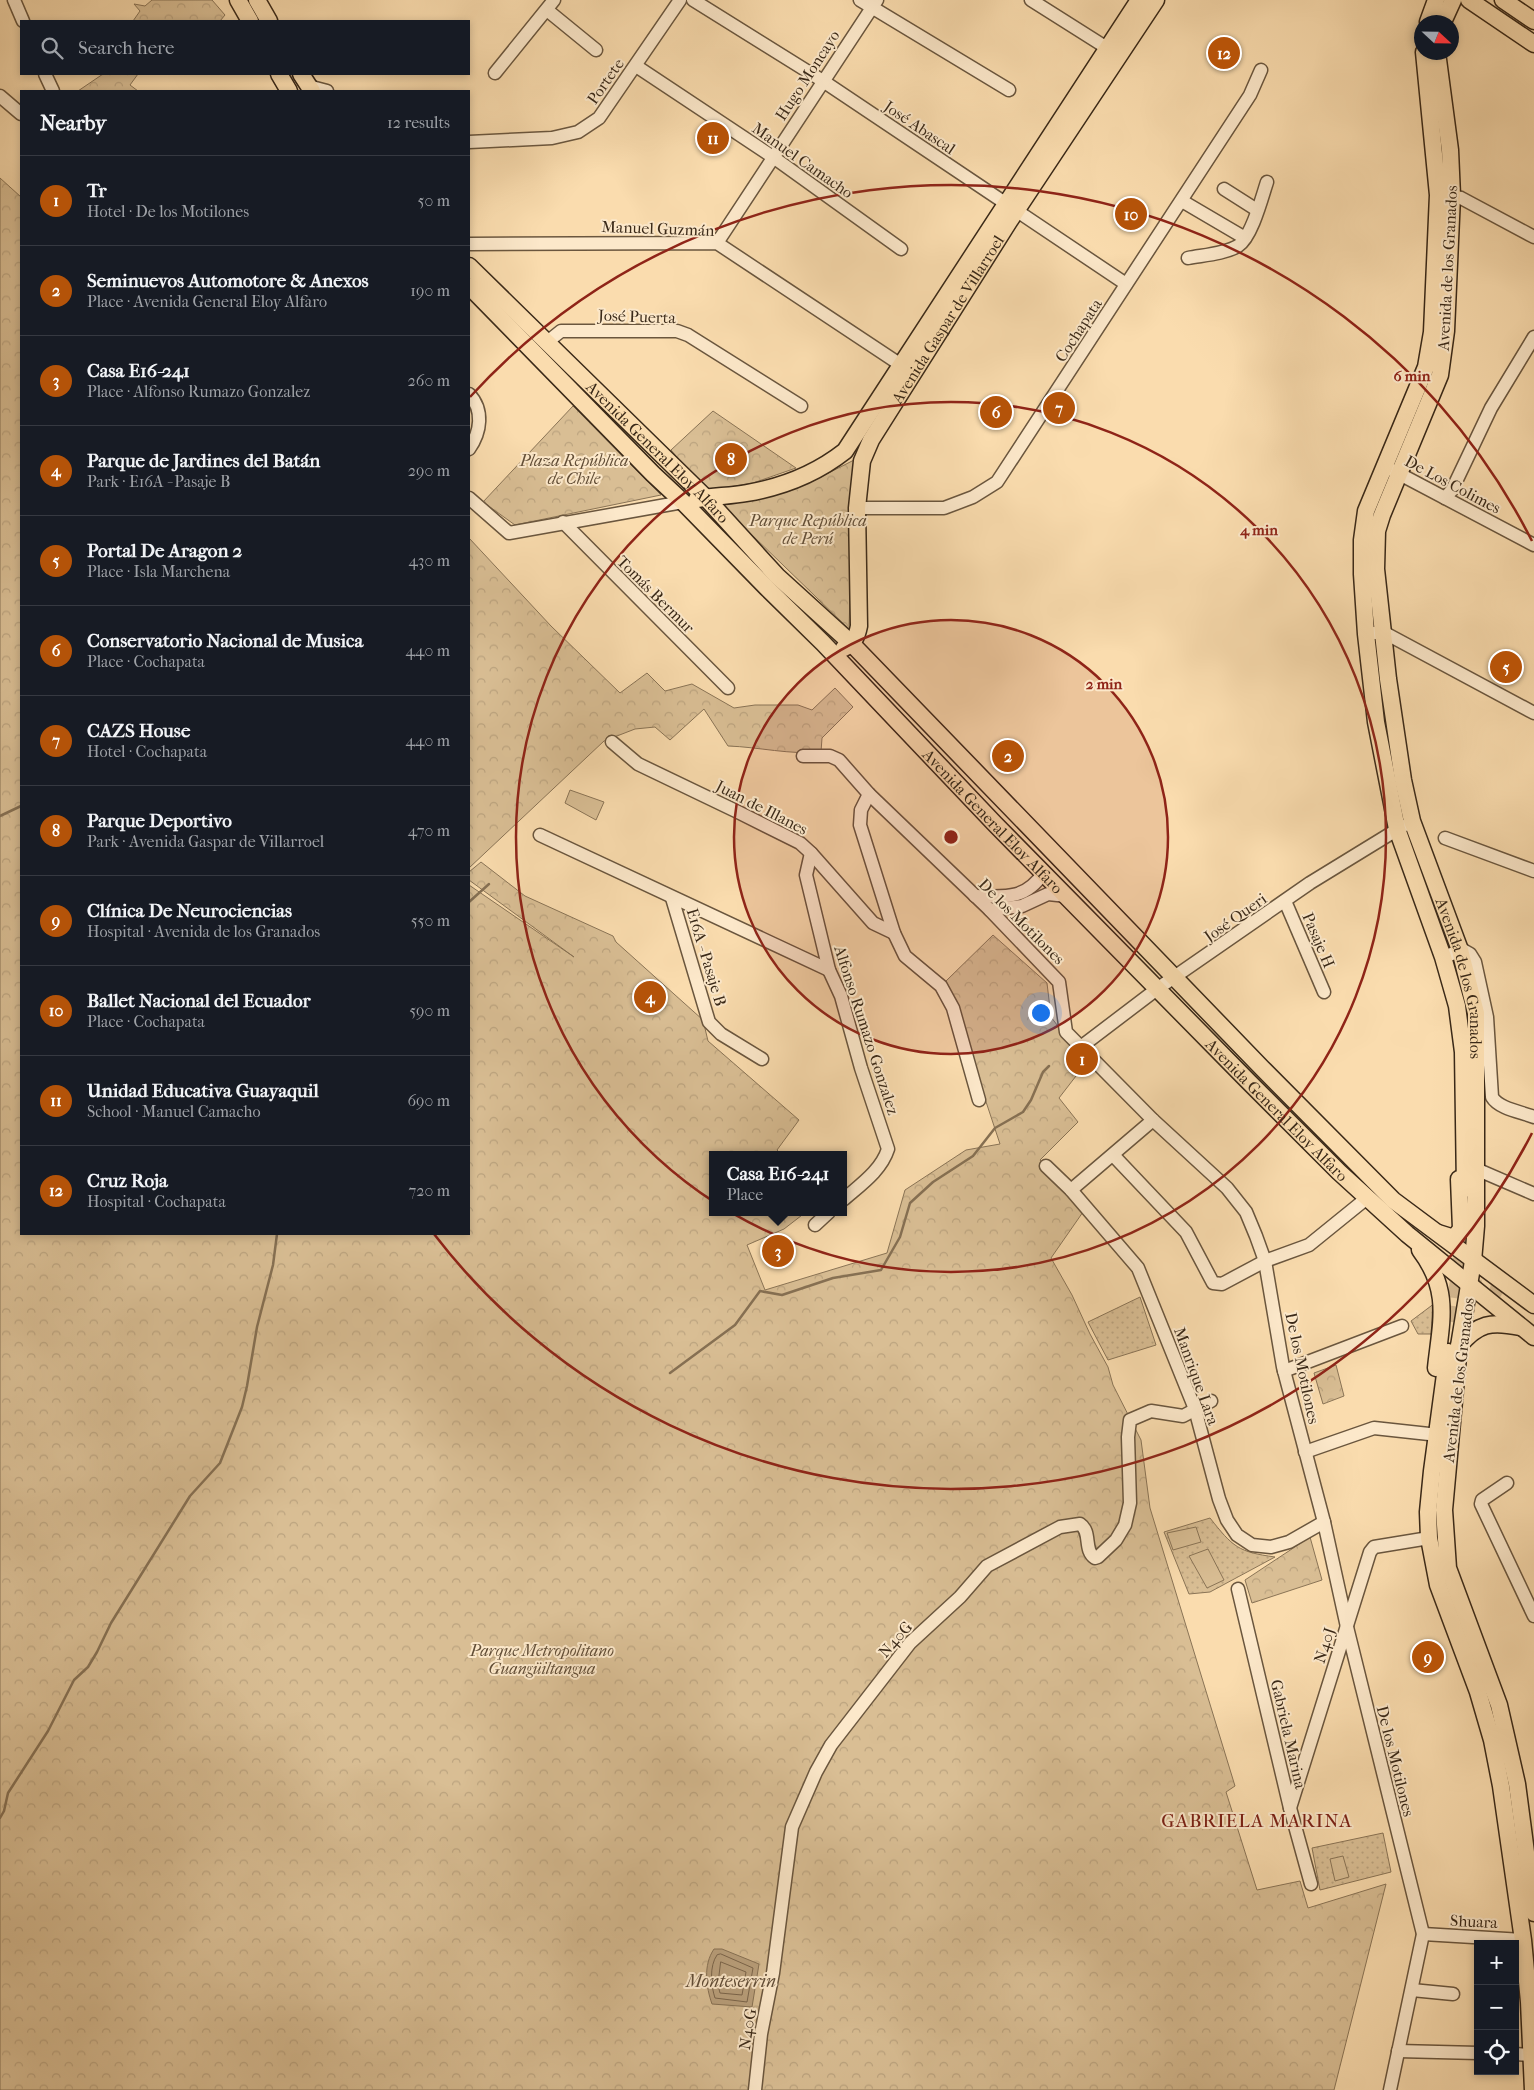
<!DOCTYPE html>
<html lang="en">
<head>
<meta charset="utf-8">
<style>
	:root { --surface:#171b24; --page:#20242c; --text:#f1f3f6; --muted:#9ea1a6; --line:#363941; --accent:#b45309 }
	body { margin:0; font-family:"IM FELL French Canon",serif; background:var(--page); color:var(--text) }
	.controls { position:absolute; right:15px; bottom:15px; display:grid; overflow:hidden; border-radius:0px; box-shadow:0 2px 8px #0003 }
	.controls button { width:45px; height:45px; display:grid; place-items:center; padding:0; border:0; border-bottom:1px solid var(--line); background:var(--surface); color:var(--text); font:25px sans-serif }
	.compass { position:absolute; left:1414px; top:15px; width:45px; height:45px; border-radius:50%; background:var(--surface); box-shadow:0 2px 8px #0003; rotate:112deg }
	.you { position:absolute; left:1040px; top:1012px; width:18px; height:18px; margin:-12px; border:4px solid #fff; border-radius:50%; background:#1a73e8; box-shadow:0 0 0 8px #1a73e833 }
	.badge { display:grid; place-items:center; width:32px; height:32px; border-radius:50%; background:var(--accent); color:#fff; font-size:16px; font-weight:700 }
	.pin { position:absolute; translate:-50% -50%; border:2px solid #fff; box-shadow:0 1px 5px #0006 }
	.popup { position:absolute; left:709px; top:1151px; width:138px; height:65px; box-sizing:border-box; display:grid; place-content:center; border-radius:0px; background:var(--surface); filter:drop-shadow(0 1px 4px #0005); font-size:16px; white-space:nowrap; color:var(--muted) }
	.popup b { font-size:19px; color:var(--text) }
	.popup::after { content:''; position:absolute; left:50%; top:100%; margin-left:-10px; border:10px solid transparent; border-top-color:var(--surface) }
	.list { margin:0; padding:0; list-style:none }
	h2 { display:flex; justify-content:space-between; align-items:center; height:65px; margin:0; padding:0 20px; font-size:21px }
	h2 small { font-size:16px; font-weight:400; color:var(--muted) }
	.list li { display:grid; grid-template-columns:32px 1fr auto; gap:15px; align-items:center; box-sizing:border-box; height:90px; padding:0 20px; border-top:1px solid var(--line) }
	.list b { display:block; font-size:19px; white-space:nowrap }
	.list p { margin:0; font-size:16px; white-space:nowrap; color:var(--muted) }
	.list em { font-size:16px; font-style:normal; color:var(--muted) }
	.icon { flex:none; width:28px; height:28px; fill:none; stroke:currentColor; stroke-width:2; stroke-linecap:round; stroke-linejoin:round }
	.map { position:relative; flex:none; width:1534px; height:2090px; overflow:hidden }
	.search { position:absolute; background:var(--surface); box-shadow:0 2px 8px #0003; left:20px; top:20px; width:450px; height:55px; display:flex; align-items:center; gap:12px; box-sizing:border-box; padding:0 18px; border-radius:0px; color:var(--muted); font-size:19px }
	.panel { position:absolute; background:var(--surface); box-shadow:0 2px 8px #0003; left:20px; top:90px; width:450px; height:1145px; border-radius:0px }
	.map>svg:first-child { display:block }
	.grass { fill:url(#grass-dots); stroke:#8a7456 }
	.park { fill:url(#park-crowns); stroke:#8a7456 }
	.pitch { fill:#d9be94; stroke:#8a7456 }
	.water { fill:#b99f7b; stroke:#867053 }
	.lines { fill:none; stroke-linecap:round; stroke-linejoin:round }
	.shore { stroke:#7a644a; stroke-width:1 }
	.stream { stroke:#867053; stroke-width:2.5 }
	.major-tunnel { stroke:#d4b890; stroke-width:16; stroke-dasharray:16 8; stroke-linecap:butt }
	.minor-casing { stroke:#6a563e; stroke-width:15 }
	.major-casing { stroke:#3a2918; stroke-width:19 }
	.minor { stroke:#fce8ca; stroke-width:12 }
	.major { stroke:#fadcae; stroke-width:16 }
	.ring { fill:none; stroke:#8f2418; stroke-width:2.5 }
	.labels { text-anchor:middle; stroke-width:4; stroke-linejoin:round; paint-order:stroke }
	.street-label { font-size:16px; fill:#3a2918; stroke:#fce8ca }
	.park-label { font-size:16px; font-style:italic; fill:#624e37; stroke:#fce8ca }
	.water-label { font-size:18px; font-style:italic; fill:#604c36; stroke:#fce8ca }
	.quarter-label { font-size:19px; letter-spacing:1px; fill:#7a1f14; stroke:#fce8ca }
	.centre { fill:#8f2418; stroke:#fce8ca; stroke-width:2.5 }
	.ring-label { font-size:15px; text-anchor:middle; font-weight:bold; fill:#8f2418; stroke:#fce8ca; stroke-width:4; stroke-linejoin:round; paint-order:stroke }
</style>
</head>
<body>
<div class="map">
<svg width="1534" height="2090" viewBox="0 0 1534 2090">
	<defs>
		<pattern id="grass-dots" width="8" height="8" patternUnits="userSpaceOnUse" patternTransform="scale(1.25)"><rect width="8" height="8" fill="#d9be94"/><path d="M2 2h.1M6 6h.1" fill="none" stroke="#bba37f" stroke-width="1.8" stroke-linecap="round"/></pattern>
		<pattern id="park-crowns" width="20" height="18" patternUnits="userSpaceOnUse" patternTransform="scale(1.25)"><rect width="20" height="18" fill="#d9be94"/><path d="M2 6a3 3 0 1 1 6 0M12 15a3 3 0 1 1 6 0" fill="none" stroke="#bba37f"/></pattern>
	</defs>
	<rect width="100%" height="100%" fill="#fadcae"/>
	<filter id="stains"><feTurbulence type="fractalNoise" baseFrequency=".004" numOctaves="4"/><feColorMatrix values="0 0 0 0 .2 0 0 0 0 .09 0 0 0 0 .02 0 0 0 .5 -.17"/></filter>
	<radialGradient id="worn" r=".72"><stop offset=".6" stop-color="#630" stop-opacity="0"/><stop offset="1" stop-color="#630" stop-opacity=".3"/></radialGradient>
	<g class="grass">
		<path d="M1140,1297L1156,1345L1108,1360L1088,1322Z"/>
		<path d="M1435,1303L1436,1334H1418L1411,1321Z"/>
		<path d="M1210,1518C1233,1547 1238,1552 1275,1557L1210,1592L1189,1594L1164,1532Z"/>
		<path d="M1383,1833L1391,1872L1320,1890L1312,1848Z"/>
	</g>
	<g class="park">
		<path d="M152,0H212L225,15L220,21H133L140,11L134,4L145,6Z"/>
		<path d="M103,74H138L130,85L138,91H78Z"/>
		<path d="M0,178L21,197V1234H469V885L574,957L469,880V872L481,862L525,896L613,936L616,942L703,1020L708,1041L799,1120L777,1150L782,1155H713V1212H806L784,1229L747,1245L765,1290L887,1253L905,1190L966,1150L1000,1144L946,981L993,935L1047,983L1051,1017L1079,1054L1076,1076L1059,1098L1078,1122L1040,1160L1083,1212L1051,1258L1072,1295L1090,1334L1108,1367L1113,1385L1141,1440L1150,1508L1235,1786L1226,1792L1257,1890L1300,1881L1308,1908L1386,1884L1334,2090H0Z"/>
		<path d="M573,406L661,495L515,525L483,502Z"/>
		<path d="M713,411L796,468L753,483L705,491L671,450Z"/>
		<path d="M854,460L849,629L719,503L781,493L813,481Z"/>
		<path d="M469,538L551,626L620,693L647,673L665,691L692,684L734,708L755,705H798L812,710L835,688L853,707L822,738L821,752C790,755 759,747 728,746L704,709L670,740L655,727L635,729L604,741L469,868Z"/>
		<path d="M1336,1365L1344,1396L1323,1404L1314,1373Z"/>
		<path d="M1310,1537L1322,1580L1252,1603L1245,1580Z"/>
	</g>
	<g class="pitch">
		<path d="M570,790L604,802L596,820L565,803Z"/>
		<path d="M1196,1527L1201,1542L1173,1550L1167,1533Z"/>
		<path d="M1208,1549L1224,1580L1207,1588L1189,1556Z"/>
		<path d="M1343,1856L1349,1877L1335,1881L1330,1859Z"/>
	</g>
	<path class="water" d="M714,1949H722L759,1964L752,2007L712,2004C706,1987 703,1965 714,1949Z"/>
	<g class="lines">
		<g class="shore">
			<path d="M721,1954L753,1968L747,2002L715,1998C711,1986 709,1966 717,1955Z"/>
			<path d="M721,1962L746,1972L742,1995L720,1993L718,1985Z"/>
		</g>
		<g class="stream">
			<path d="M0,816L21,806"/>
			<path d="M469,902L489,884"/>
			<path d="M670,1373L735,1325L760,1291L782,1295L833,1278L881,1270L900,1237L910,1203L933,1182L973,1156L995,1128L1023,1112L1031,1100L1043,1072L1049,1066"/>
			<path d="M0,1818L4,1811L8,1793L48,1731L74,1680L88,1667L97,1652L111,1623L190,1496L220,1463L242,1407L247,1386L257,1327L273,1265L277,1234"/>
		</g>
		<g class="major-tunnel">
			<path d="M1467,1293C1479,1285 1490,1287 1502,1294"/>
			<path d="M1452,1322L1466,1224"/>
		</g>
		<defs>
			<g id="minor">
				<path d="M14,0L23,21"/>
				<path d="M693,0L823,81L1126,284"/>
				<path d="M860,0L1009,90"/>
				<path d="M1031,0L1107,48"/>
				<path d="M547,10L596,50"/>
				<path d="M636,66L773,157L901,249"/>
				<path d="M495,73L554,0"/>
				<path d="M45,74L53,91"/>
				<path d="M308,86L327,91"/>
				<path d="M0,96L21,114"/>
				<path d="M469,142L552,138L578,132L599,118L680,0"/>
				<path d="M1224,189L1257,210"/>
				<path d="M1444,195L1461,198L1534,237"/>
				<path d="M1182,201L1245,238"/>
				<path d="M717,243L877,0"/>
				<path d="M469,244L717,243L901,365"/>
				<path d="M1188,258C1204,255 1224,254 1238,246C1252,237 1262,197 1267,182"/>
				<path d="M546,343L561,331H677L688,335L801,406"/>
				<path d="M469,394C484,410 481,432 469,449"/>
				<path d="M1392,470L1534,545"/>
				<path d="M469,498L509,533L683,502"/>
				<path d="M1445,498L1452,490L1491,408L1534,337"/>
				<path d="M857,508H944L973,497L997,482L1250,95L1261,70"/>
				<path d="M563,522L728,688"/>
				<path d="M1366,634L1383,632L1534,713"/>
				<path d="M612,742L638,764L738,812L800,843L811,853L873,923L894,933"/>
				<path d="M803,756H830L839,760L869,794L990,910L1059,982L1066,1032L1153,1120L1227,1188L1246,1212L1256,1236L1265,1261L1283,1367L1324,1522L1347,1627L1423,1934L1390,2090"/>
				<path d="M869,794L861,810L860,825L894,933L905,956L941,986L953,1008L979,1100"/>
				<path d="M540,835L829,970"/>
				<path d="M1445,838L1534,871"/>
				<path d="M811,853L806,875L829,970L841,996L861,1068L888,1149C881,1171 860,1185 843,1200"/>
				<path d="M975,896C1005,897 1026,900 1044,872"/>
				<path d="M672,898L709,1022L721,1034L762,1059"/>
				<path d="M1285,901L1324,992"/>
				<path d="M990,910L1022,906L1048,894L1067,896"/>
				<path d="M1443,957L1463,950L1470,954L1475,962L1487,1017L1492,1097C1499,1109 1522,1112 1534,1117"/>
				<path d="M1082,1046L1157,989L1310,883L1403,826"/>
				<path d="M1113,1155L1186,1232L1213,1283L1222,1284L1265,1261L1309,1245L1367,1198"/>
				<path d="M1046,1166L1071,1190L1138,1268L1195,1409L1219,1499L1227,1520L1237,1535L1252,1545L1271,1547L1289,1542L1324,1522"/>
				<path d="M1476,1169L1534,1194"/>
				<path d="M1071,1190L1153,1120"/>
				<path d="M815,1225L829,1212"/>
				<path d="M1284,1371L1402,1326"/>
				<path d="M1305,1452L1374,1428L1429,1434"/>
				<path d="M1507,1483L1482,1500L1481,1504L1534,1616"/>
				<path d="M1238,1589L1290,1808L1311,1884"/>
				<path d="M1290,1808L1370,1552L1374,1547L1429,1538"/>
				<path d="M1423,1934L1523,1940"/>
				<path d="M1412,1990L1453,1994"/>
				<path d="M1398,2051L1478,2053"/>
				<path d="M1515,2054L1532,2055"/>
				<path d="M755,2090L761,2034L773,1973L792,1827L816,1772L831,1745L910,1643L960,1597L987,1566L1060,1527L1080,1524C1092,1532 1083,1550 1095,1558L1098,1557L1116,1540L1125,1525L1130,1503L1128,1437L1130,1420L1151,1411L1183,1416L1211,1401"/>
			</g>
			<g id="major">
				<path d="M238,0L250,21"/>
				<path d="M257,0L269,21"/>
				<path d="M1469,0L1534,44"/>
				<path d="M1503,0L1534,21"/>
				<path d="M1428,22L1436,0"/>
				<path d="M1443,22L1453,0"/>
				<path d="M1424,52L1438,195L1432,332L1426,367L1366,511L1362,540V574L1366,634L1376,722L1397,829L1443,957L1457,1006L1463,1052L1465,1189"/>
				<path id="s1" d="M1437,52L1450,150L1452,196L1446,331L1440,375L1382,515L1377,531L1376,569L1388,679L1403,780L1412,821L1460,950L1476,1013V1226L1473,1261L1459,1346L1444,1510L1448,1568L1499,1705L1517,1784L1534,1913"/>
				<path d="M279,74L289,91"/>
				<path d="M301,74L312,91"/>
				<path id="s2" d="M469,266L706,498L777,576L852,644L1262,1068L1393,1200L1534,1305"/>
				<path id="s3" d="M469,286L653,474L683,502L767,588L823,643L995,824L1249,1082L1339,1172L1407,1234L1534,1337"/>
				<path d="M697,499C714,496 731,496 747,493C782,487 817,473 845,451L1139,0"/>
				<path id="s4" d="M844,648C854,644 857,636 859,626L857,508L862,461L871,440L1010,220L1156,0"/>
				<path d="M1438,1233L1454,1238L1461,1229L1459,1179"/>
				<path d="M1420,1250C1451,1291 1441,1321 1436,1368"/>
				<path d="M1459,1346C1478,1323 1491,1321 1520,1327"/>
				<path d="M1448,1352L1432,1471L1428,1512L1429,1538L1438,1585L1478,1692L1492,1740L1501,1786L1523,1940L1529,2002L1533,2090"/>
			</g>
		</defs>
		<use href="#minor" class="minor-casing"/>
		<use href="#major" class="major-casing"/>
		<use href="#minor" class="minor"/>
		<use href="#major" class="major"/>
	</g>
	<circle cx="951" cy="837" r="217" fill="#8f2418" fill-opacity=".12"/>
	<g class="ring">
		<circle cx="951" cy="837" r="217"/>
		<circle cx="951" cy="837" r="435"/>
		<path d="M1532 1133A652 652 0 0 1 434 1234M470 397A652 652 0 0 1 1532 541"/>
	</g>
	<g class="labels">
		<g class="street-label">
			<text transform="translate(807 75) rotate(-57)" y="6">Hugo Moncayo</text>
			<text transform="translate(605 81) rotate(-55)" y="6">Portete</text>
			<text transform="translate(920 127) rotate(34)" y="6">José Abascal</text>
			<text transform="translate(803 160) rotate(35)" y="6">Manuel Camacho</text>
			<text transform="translate(658 228) rotate(2)" y="6">Manuel Guzmán</text>
			<text transform="translate(1447 268) rotate(-87)" y="6">Avenida de los Granados</text>
			<text transform="translate(637 316) rotate(2)" y="6">José Puerta</text>
			<text dy="6" stroke="none"><textPath href="#s4" startOffset="359">Avenida Gaspar de Villarroel</textPath></text>
			<text transform="translate(1078 330) rotate(-57)" y="6">Cochapata</text>
			<text dy="6" stroke="none"><textPath href="#s2" startOffset="265">Avenida General Eloy Alfaro</textPath></text>
			<text transform="translate(1453 484) rotate(28)" y="6">De Los Colimes</text>
			<text transform="translate(656 594) rotate(45)" y="6">Tomás Bermur</text>
			<text transform="translate(762 807) rotate(27)" y="6">Juan de Illanes</text>
			<text dy="6" stroke="none"><textPath href="#s3" startOffset="749">Avenida General Eloy Alfaro</textPath></text>
			<text transform="translate(1235 917) rotate(-35)" y="6">José Queri</text>
			<text transform="translate(1022 921) rotate(45)" y="6">De los Motilones</text>
			<text transform="translate(1319 940) rotate(67)" y="6">Pasaje H</text>
			<text transform="translate(707 957) rotate(73)" y="6">E16A - Pasaje B</text>
			<text dy="6" stroke="none"><textPath href="#s1" startOffset="951">Avenida de los Granados</textPath></text>
			<text transform="translate(867 1030) rotate(72)" y="6">Alfonso Rumazo Gonzalez</text>
			<text dy="6" stroke="none"><textPath href="#s3" startOffset="1154">Avenida General Eloy Alfaro</textPath></text>
			<text transform="translate(1303 1368) rotate(78)" y="6">De los Motilones</text>
			<text transform="translate(1197 1376) rotate(70)" y="6">Manrique Lara</text>
			<text transform="translate(1458 1380) rotate(-83)" y="6">Avenida de los Granados</text>
			<text transform="translate(895 1639) rotate(-49)" y="6">N40G</text>
			<text transform="translate(1324 1645) rotate(-72)" y="6">N40J</text>
			<text transform="translate(1289 1734) rotate(77)" y="6">Gabriela Marina</text>
			<text transform="translate(1396 1761) rotate(76)" y="6">De los Motilones</text>
			<text transform="translate(1474 1921) rotate(3)" y="6">Shuara</text>
			<text transform="translate(747 2029) rotate(-81)" y="6">N40G</text>
		</g>
		<g class="park-label">
			<text x="574" y="466">Plaza República<tspan x="574" dy="18">de Chile</tspan></text>
			<text x="808" y="526">Parque República<tspan x="808" dy="18">de Perú</tspan></text>
			<text x="542" y="1656">Parque Metropolitano<tspan x="542" dy="18">Guangüiltangua</tspan></text>
		</g>
		<g class="water-label">
			<text x="731" y="1987">Monteserrin</text>
		</g>
		<g class="quarter-label">
			<text x="1257" y="1827">GABRIELA MARINA</text>
		</g>
	</g>
	<circle cx="951" cy="837" r="8" class="centre"/>
	<g class="ring-label">
		<text x="1412" y="381">6 min</text>
		<text x="1259" y="535">4 min</text>
		<text x="1104" y="689">2 min</text>
	</g>
	<rect width="100%" height="100%" filter="url(#stains)"/>
	<rect width="100%" height="100%" fill="url(#worn)"/>
</svg>
<div class="controls">
<button>+</button>
<button>−</button>
<button><svg class="icon" aria-label="locate" viewBox="0 0 24 24"><circle cx="12" cy="12" r="6"/><path d="M12 2v4M12 18v4M2 12h4M18 12h4"/></svg></button>
</div>
<svg class="compass" viewBox="-18 -18 36 36"><path d="M0-13l5 13h-10z" fill="#e53935"/><path d="M0 13l5-13h-10z" fill="#9ea1a6"/></svg>
<div class="you"></div>
<div class="pin badge" style="left:1082px;top:1059px">1</div>
<div class="pin badge" style="left:1008px;top:756px">2</div>
<div class="pin badge" style="left:778px;top:1251px">3</div>
<div class="popup"><b>Casa E16-241</b>Place</div>
<div class="pin badge" style="left:650px;top:997px">4</div>
<div class="pin badge" style="left:1506px;top:667px">5</div>
<div class="pin badge" style="left:996px;top:412px">6</div>
<div class="pin badge" style="left:1059px;top:408px">7</div>
<div class="pin badge" style="left:731px;top:459px">8</div>
<div class="pin badge" style="left:1428px;top:1657px">9</div>
<div class="pin badge" style="left:1131px;top:214px">10</div>
<div class="pin badge" style="left:713px;top:138px">11</div>
<div class="pin badge" style="left:1224px;top:53px">12</div>
<div class="search"><svg class="icon" aria-label="search" viewBox="0 0 24 24"><circle cx="10" cy="10" r="6"/><path d="M15 15l6 6"/></svg>Search here</div>
<section class="panel">
<h2>Nearby<small>12 results</small></h2>
<ul class="list">
<li><span class="badge">1</span><div><b>Tr</b><p>Hotel · De los Motilones</p></div><em>50 m</em></li>
<li><span class="badge">2</span><div><b>Seminuevos Automotore &amp; Anexos</b><p>Place · Avenida General Eloy Alfaro</p></div><em>190 m</em></li>
<li><span class="badge">3</span><div><b>Casa E16-241</b><p>Place · Alfonso Rumazo Gonzalez</p></div><em>260 m</em></li>
<li><span class="badge">4</span><div><b>Parque de Jardines del Batán</b><p>Park · E16A - Pasaje B</p></div><em>290 m</em></li>
<li><span class="badge">5</span><div><b>Portal De Aragon 2</b><p>Place · Isla Marchena</p></div><em>430 m</em></li>
<li><span class="badge">6</span><div><b>Conservatorio Nacional de Musica</b><p>Place · Cochapata</p></div><em>440 m</em></li>
<li><span class="badge">7</span><div><b>CAZS House</b><p>Hotel · Cochapata</p></div><em>440 m</em></li>
<li><span class="badge">8</span><div><b>Parque Deportivo</b><p>Park · Avenida Gaspar de Villarroel</p></div><em>470 m</em></li>
<li><span class="badge">9</span><div><b>Clínica De Neurociencias</b><p>Hospital · Avenida de los Granados</p></div><em>550 m</em></li>
<li><span class="badge">10</span><div><b>Ballet Nacional del Ecuador</b><p>Place · Cochapata</p></div><em>590 m</em></li>
<li><span class="badge">11</span><div><b>Unidad Educativa Guayaquil</b><p>School · Manuel Camacho</p></div><em>690 m</em></li>
<li><span class="badge">12</span><div><b>Cruz Roja</b><p>Hospital · Cochapata</p></div><em>720 m</em></li>
</ul>
</section>
</div>
</body>
</html>
